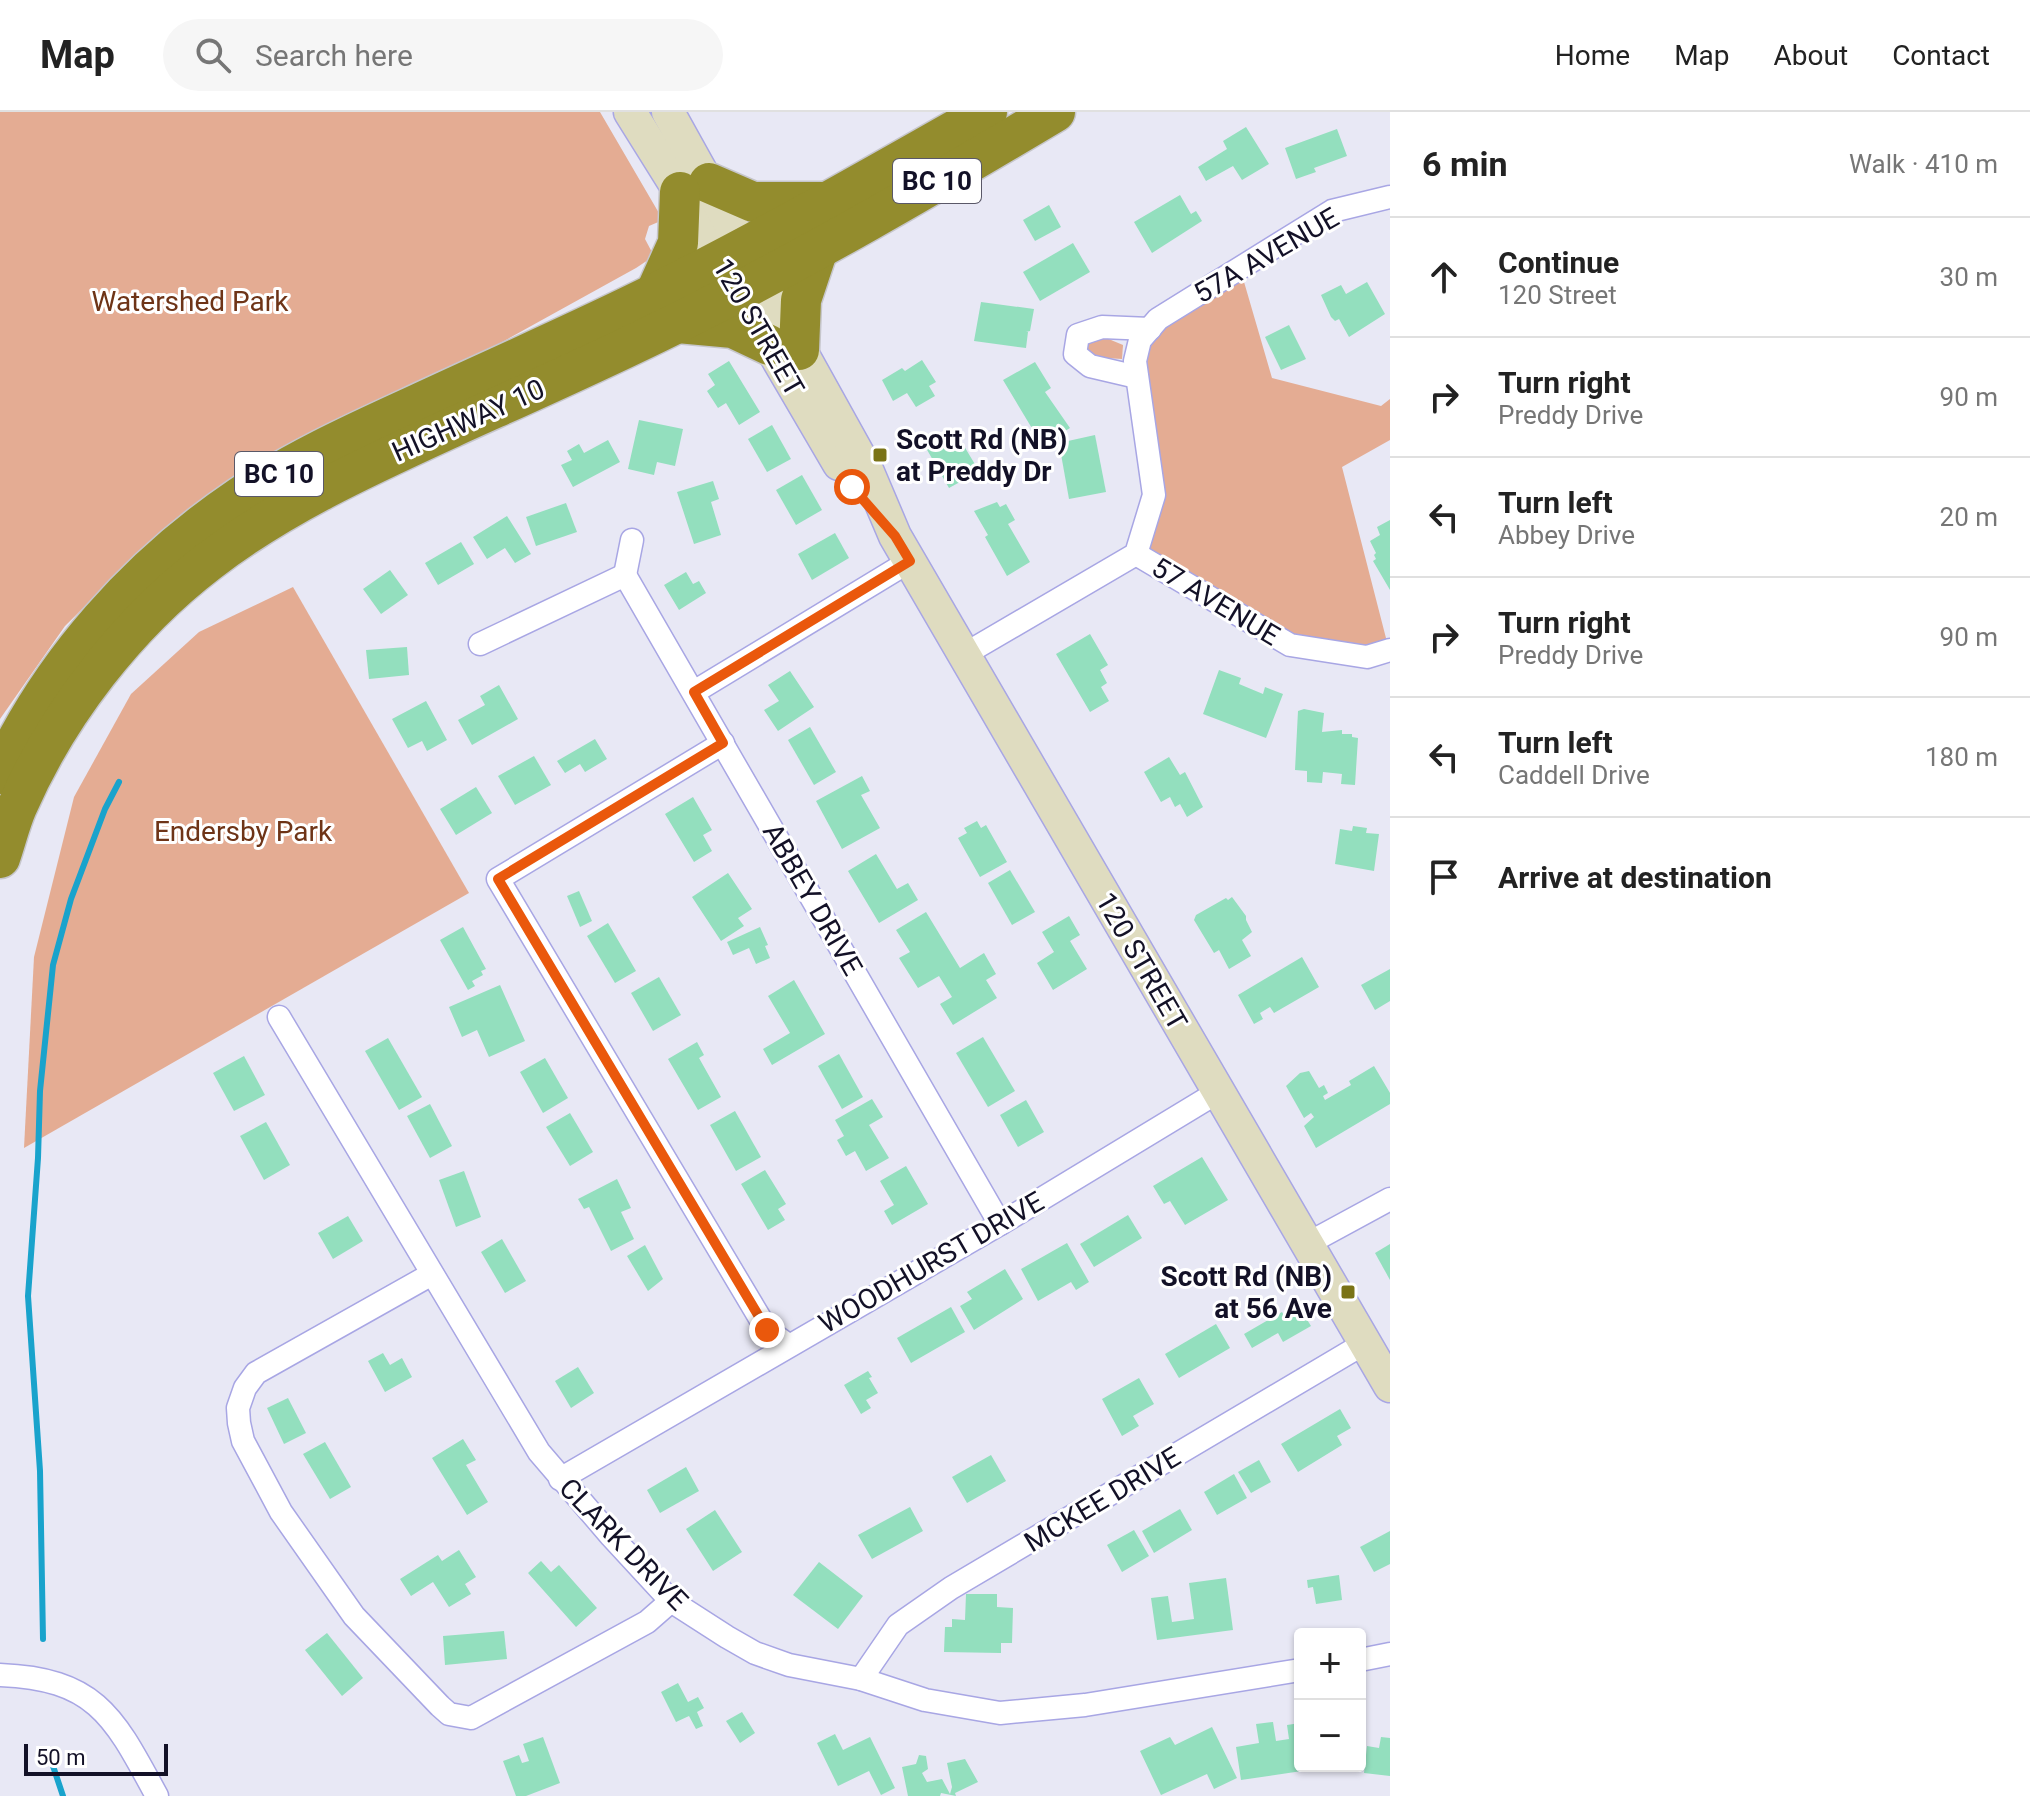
<!DOCTYPE html>
<html lang="en">
<head>
<meta charset="utf-8">
<style>
	:root { --surface:#fff; --page:#f6f6f6; --text:#222; --muted:#767676; --line:#e0e0e0 }
	body { margin:0; font-family:Roboto,sans-serif; background:var(--page); color:var(--text) }
	.controls { position:absolute; right:24px; bottom:24px; display:grid; overflow:hidden; border-radius:8px; box-shadow:0 2px 6px #0004 }
	.controls button { width:72px; height:72px; display:grid; place-items:center; padding:0; border:0; border-bottom:2px solid var(--line); background:var(--surface); color:var(--text); font:40px sans-serif }
	.scale { position:absolute; left:24px; bottom:20px; width:144px; box-sizing:border-box; padding-left:8px; border:4px solid #131127; border-top:0; font-size:22px; line-height:28px; white-space:nowrap; color:#131127; -webkit-text-stroke:6px #fff; paint-order:stroke }
	.stop { position:absolute; width:24px; height:24px; margin:-18px; border:6px solid #ea580c; border-radius:50%; background:#fff }
	.stop.end { background:#ea580c; border-color:#fff; box-shadow:0 2px 8px #0008 }
	.list { margin:0; padding:0; list-style:none }
	h2 { display:flex; justify-content:space-between; align-items:center; height:104px; margin:0; padding:0 32px; font-size:34px }
	h2 small { font-size:26px; font-weight:400; color:var(--muted) }
	.list li { display:grid; grid-template-columns:52px 1fr auto; gap:24px; align-items:center; box-sizing:border-box; height:120px; padding:0 32px; border-top:2px solid var(--line) }
	.list b { display:block; font-size:30px; white-space:nowrap }
	.list p { margin:0; font-size:26px; white-space:nowrap; color:var(--muted) }
	.list em { font-size:26px; font-style:normal; color:var(--muted) }
	.icon { flex:none; width:44px; height:44px; fill:none; stroke:currentColor; stroke-width:2; stroke-linecap:round; stroke-linejoin:round }
	.map { position:relative; flex:none; width:1390px; height:1684px; overflow:hidden }
	header { display:flex; align-items:center; gap:48px; box-sizing:border-box; height:112px; padding:0 40px; background:var(--surface); border-bottom:2px solid var(--line) }
	header strong { font-size:38px }
	nav { display:flex; gap:44px; margin-inline-start:auto; font-size:28px }
	.search { width:560px; height:72px; background:var(--page); display:flex; align-items:center; gap:20px; box-sizing:border-box; padding:0 28px; border-radius:44px; color:var(--muted); font-size:30px }
	main { display:flex }
	aside { flex:1; background:var(--surface) }
	.map>svg:first-child { display:block }
	.green { fill:#e4ac93 }
	.lines { fill:none; stroke-linecap:round; stroke-linejoin:round }
	.stream { stroke:#19a3cc; stroke-width:6 }
	.building { fill:#93dfbe }
	.street-casing { stroke:#a8a6e4; stroke-width:25 }
	.secondary-casing { stroke:#a8a6e4; stroke-width:35 }
	.highway-casing { stroke:#c6c6cb; stroke-width:43 }
	.street { stroke:#fff; stroke-width:22 }
	.secondary { stroke:#dfdcc0; stroke-width:32 }
	.highway { stroke:#938c2d; stroke-width:40 }
	.route { stroke:#ea580c; stroke-width:10 }
	.poi-dot { fill:#7a7316; stroke:#fff; stroke-width:3 }
	.labels { text-anchor:middle; stroke-width:6; stroke-linejoin:round; paint-order:stroke }
	.shield { fill:#fff; stroke:#5a5868; stroke-width:2 }
	.shield-label { font-size:26px; font-weight:bold; fill:#131127 }
	.street-label { font-size:28px; fill:#131127; stroke:#fff }
	.park-label { font-size:28px; fill:#6e3417; stroke:#fff }
	.poi-label { font-size:28px; font-weight:bold; fill:#131127; stroke:#fff; text-anchor:start }
</style>
</head>
<body>
<header>
<strong>Map</strong>
<div class="search"><svg class="icon" aria-label="search" viewBox="0 0 24 24"><circle cx="10" cy="10" r="6"/><path d="M15 15l6 6"/></svg>Search here</div>
<nav><a>Home</a><a>Map</a><a>About</a><a>Contact</a></nav>
</header>
<main>
<div class="map">
<svg width="1390" height="1684" viewBox="0 0 1390 1684">
	<rect width="100%" height="100%" fill="#e8e8f5"/>
	<g class="green">
		<path d="M0,0H600L663,108L649,114L645,127L654,144L636,156L161,419L65,514L0,607Z"/>
		<path d="M1242,163L1272,266L1381,294L1390,287V328L1342,355L1387,530L1368,535L1290,525L1144,439L1141,252L1149,231L1164,214Z"/>
		<path d="M1099,223L1123,233L1122,247L1091,245L1085,239L1087,228Z"/>
		<path d="M293,475L469,781L24,1036L34,845L74,685L131,582L199,520Z"/>
	</g>
	<g class="lines">
		<g class="stream">
			<path d="M43,1527L40,1359L28,1184L38,1046L40,979L53,853L71,787L105,697L119,670"/>
			<path d="M49,1642L63,1684"/>
		</g>
	</g>
	<g class="building">
		<path d="M1246,15L1269,52L1242,68L1233,54L1206,69L1198,55L1227,37L1223,29Z"/>
		<path d="M1337,17L1347,44L1314,56L1316,60L1296,67L1285,36Z"/>
		<path d="M1180,83L1191,102L1196,99L1202,109L1152,141L1134,110Z"/>
		<path d="M1049,93L1061,115L1035,129L1023,108Z"/>
		<path d="M1073,131L1090,160L1040,189L1023,160Z"/>
		<path d="M1367,170L1385,202L1349,225L1339,207L1335,209L1331,205L1321,183L1341,173L1346,182Z"/>
		<path d="M981,190L1034,197L1030,219L1026,220H1028L1026,236L974,229Z"/>
		<path d="M1289,213L1306,247L1281,258L1265,225Z"/>
		<path d="M922,248L936,270L929,274L935,284L916,295L907,281L893,289L882,268L902,256L905,259Z"/>
		<path d="M729,249L760,300L739,313L726,291L718,296L707,279L715,273L708,262Z"/>
		<path d="M1035,250L1051,276L1045,280L1070,316L1042,333L1003,268Z"/>
		<path d="M639,308L683,317L675,354L657,350L654,363L628,357Z"/>
		<path d="M772,313L791,347L767,360L748,327Z"/>
		<path d="M955,319L976,354L966,361L969,365L949,376L926,336Z"/>
		<path d="M1095,323L1106,380L1069,387L1059,331Z"/>
		<path d="M608,328L620,350L573,375L561,353L572,348L567,339L579,332L584,341Z"/>
		<path d="M802,363L822,398L796,413L776,378Z"/>
		<path d="M713,369L719,387L711,390L721,423L694,432L677,380Z"/>
		<path d="M997,390L1000,395L1006,392L1015,408L1008,412L1030,450L1007,464L985,425L988,423L974,399Z"/>
		<path d="M566,391L577,420L536,434L526,405Z"/>
		<path d="M507,404L531,442L515,451L505,436L487,447L473,425Z"/>
		<path d="M1390,408V478L1373,449L1376,447L1374,443L1376,441L1370,429L1380,423L1377,415Z"/>
		<path d="M835,421L849,446L812,468L798,442Z"/>
		<path d="M461,430L474,452L438,473L425,451Z"/>
		<path d="M390,458L408,483L381,502L363,477Z"/>
		<path d="M686,460L693,472L699,469L706,481L679,498L664,473Z"/>
		<path d="M1090,522L1108,553L1100,558L1107,571L1101,575L1109,589L1090,600L1056,542Z"/>
		<path d="M407,535L409,563L369,567L366,538Z"/>
		<path d="M1219,558L1241,566L1239,572L1263,582L1265,575L1283,582L1266,626L1203,602Z"/>
		<path d="M790,559L814,595L778,619L764,598L779,589L768,573Z"/>
		<path d="M499,573L518,607L472,633L458,608L485,593L480,584Z"/>
		<path d="M426,589L447,628L427,639L422,629L408,636L392,607Z"/>
		<path d="M1304,597L1324,601L1322,620L1342,618V622H1352V625L1358,626L1355,673L1341,672L1342,662L1323,660L1322,671L1307,670V659L1295,658L1298,599Z"/>
		<path d="M810,615L836,660L814,673L788,628Z"/>
		<path d="M595,627L607,647L585,660L580,652L565,661L557,649Z"/>
		<path d="M534,644L551,673L515,693L498,664Z"/>
		<path d="M1169,645L1180,663L1185,660L1203,695L1187,705L1180,692L1175,695L1170,685L1161,690L1144,660Z"/>
		<path d="M862,664L870,679L861,683L880,716L842,737L816,689Z"/>
		<path d="M476,675L492,701L456,723L440,697Z"/>
		<path d="M693,685L712,718L703,723L712,739L694,750L665,702Z"/>
		<path d="M977,709L981,716L986,713L1007,750L980,765L958,726L967,721L964,716Z"/>
		<path d="M1353,714L1367,716L1366,721L1379,722L1374,759L1335,752L1340,717L1352,719Z"/>
		<path d="M876,742L897,777L908,771L918,788L879,811L848,759Z"/>
		<path d="M1010,758L1035,800L1012,813L988,771Z"/>
		<path d="M728,761L752,797L738,806L744,814L721,829L692,785Z"/>
		<path d="M579,779L592,809L580,815L567,784Z"/>
		<path d="M1232,785L1246,804V808L1252,820L1242,828L1251,844L1229,857L1219,838L1214,841L1194,808L1196,803L1226,786L1228,788Z"/>
		<path d="M926,800L960,856L984,841L996,862L986,868L997,886L953,913L940,892L952,885L939,864L918,876L899,846L910,840L896,818Z"/>
		<path d="M1069,804L1080,823L1070,829L1087,857L1053,878L1037,851L1054,840L1042,820Z"/>
		<path d="M608,811L636,859L615,871L587,824Z"/>
		<path d="M463,815L486,857L481,859L483,863L472,869L475,874L468,878L440,828Z"/>
		<path d="M760,815L768,833L765,834L770,846L756,852L749,836L733,843L727,830Z"/>
		<path d="M1302,845L1319,875L1274,901L1270,895L1260,901L1263,907L1254,912L1238,883Z"/>
		<path d="M1390,857V889L1375,898L1361,873Z"/>
		<path d="M659,865L681,903L653,919L631,881Z"/>
		<path d="M794,868L825,922L772,953L763,937L790,921L768,884Z"/>
		<path d="M500,873L525,929L489,945L477,918L462,925L449,895Z"/>
		<path d="M983,925L1015,979L988,995L956,941Z"/>
		<path d="M388,926L422,985L399,998L365,939Z"/>
		<path d="M697,930L704,943L699,946L721,985L698,998L668,947Z"/>
		<path d="M839,942L863,985L842,997L818,954Z"/>
		<path d="M244,944L265,983L234,999L213,961Z"/>
		<path d="M545,946L568,986L543,1001L520,960Z"/>
		<path d="M1374,954L1390,981V992L1316,1036L1304,1014L1314,1005L1311,1001L1304,1006L1286,974L1300,961L1309,959L1319,976L1324,973L1328,981L1323,984L1325,988L1351,973L1349,969Z"/>
		<path d="M872,987L883,1005L869,1013L889,1046L866,1059L855,1039L846,1044L837,1028L844,1024L835,1008Z"/>
		<path d="M1026,988L1044,1020L1018,1035L1000,1003Z"/>
		<path d="M430,992L452,1034L430,1046L407,1004Z"/>
		<path d="M735,999L761,1045L736,1059L710,1013Z"/>
		<path d="M570,1001L593,1040L570,1054L546,1015Z"/>
		<path d="M266,1010L290,1053L264,1068L240,1024Z"/>
		<path d="M1202,1045L1228,1088L1185,1113L1170,1089L1164,1092L1153,1074Z"/>
		<path d="M906,1054L928,1092L892,1113L884,1099L894,1093L880,1069Z"/>
		<path d="M765,1058L786,1092L778,1097L785,1108L768,1118L741,1072Z"/>
		<path d="M464,1059L481,1105L456,1115L439,1068Z"/>
		<path d="M617,1067L631,1096L621,1100L634,1127L611,1139L589,1095L584,1097L578,1087Z"/>
		<path d="M1128,1103L1142,1126L1094,1155L1080,1132Z"/>
		<path d="M348,1104L363,1129L333,1147L318,1121Z"/>
		<path d="M502,1127L526,1169L505,1181L481,1140Z"/>
		<path d="M1067,1131L1089,1170L1076,1178L1071,1170L1038,1189L1021,1157Z"/>
		<path d="M1390,1132V1168L1375,1141Z"/>
		<path d="M645,1133L663,1167L648,1179L627,1144Z"/>
		<path d="M1005,1157L1023,1187L974,1218L960,1194L972,1187L967,1180Z"/>
		<path d="M951,1195L965,1220L911,1251L897,1226Z"/>
		<path d="M1301,1198L1311,1214L1283,1230L1278,1221L1252,1236L1244,1222L1282,1200L1286,1207Z"/>
		<path d="M1216,1212L1230,1236L1179,1266L1165,1242Z"/>
		<path d="M383,1241L390,1253L402,1246L412,1265L385,1280L368,1249Z"/>
		<path d="M578,1255L594,1281L571,1296L555,1269Z"/>
		<path d="M868,1259L872,1265L869,1266L878,1281L866,1288L871,1296L861,1302L844,1273Z"/>
		<path d="M1139,1266L1154,1292L1133,1304L1139,1314L1122,1324L1102,1287Z"/>
		<path d="M288,1286L306,1321L284,1332L267,1296Z"/>
		<path d="M1340,1297L1351,1316L1337,1324L1342,1333L1298,1360L1281,1332Z"/>
		<path d="M463,1327L476,1348L466,1353L488,1390L467,1403L432,1346Z"/>
		<path d="M325,1330L351,1375L330,1387L303,1342Z"/>
		<path d="M991,1343L1006,1369L967,1391L952,1365Z"/>
		<path d="M1259,1348L1271,1370L1251,1381L1238,1360Z"/>
		<path d="M686,1355L699,1379L660,1401L647,1378Z"/>
		<path d="M1234,1362L1247,1386L1217,1403L1204,1380Z"/>
		<path d="M910,1395L923,1419L872,1447L858,1423Z"/>
		<path d="M1180,1397L1192,1418L1154,1441L1142,1419Z"/>
		<path d="M715,1398L742,1440L713,1459L686,1417Z"/>
		<path d="M1134,1418L1149,1444L1122,1460L1107,1433Z"/>
		<path d="M1390,1419V1452L1374,1460L1360,1435Z"/>
		<path d="M459,1438L476,1465L465,1472L471,1482L449,1495L433,1470L411,1484L400,1467L438,1443L442,1449Z"/>
		<path d="M541,1449L551,1460L559,1453L597,1496L576,1515L528,1461Z"/>
		<path d="M819,1450L863,1484L838,1517L793,1483Z"/>
		<path d="M1339,1463L1342,1488L1316,1492L1313,1475L1308,1476L1307,1468Z"/>
		<path d="M1226,1466L1233,1518L1157,1528L1151,1486L1168,1484L1172,1510L1194,1507L1189,1471Z"/>
		<path d="M966,1482H997V1495L1013,1496L1012,1531H1001V1541L944,1540L945,1515H952V1507L965,1508Z"/>
		<path d="M504,1519L507,1547L445,1553L443,1524Z"/>
		<path d="M327,1521L363,1566L342,1584L305,1538Z"/>
		<path d="M678,1571L688,1590L698,1585L704,1596L697,1600L703,1614L696,1617L689,1604L676,1610L661,1580Z"/>
		<path d="M742,1600L755,1621L740,1631L726,1609Z"/>
		<path d="M1273,1610L1276,1629L1289,1627L1287,1613L1300,1611V1654L1322,1656L1241,1668L1236,1635L1259,1631L1256,1612Z"/>
		<path d="M1212,1615L1237,1666L1214,1677L1207,1662L1161,1683L1140,1639L1170,1625L1175,1633Z"/>
		<path d="M835,1622L843,1638L870,1625L895,1676L881,1683L869,1659L838,1674L817,1631Z"/>
		<path d="M543,1625L560,1671L526,1684H516L503,1649L519,1643L522,1651L529,1649L523,1632Z"/>
		<path d="M1381,1625L1390,1626V1664L1364,1661L1367,1634L1379,1636Z"/>
		<path d="M919,1643L926,1644L928,1657L922,1661L927,1670L942,1667L950,1682L952,1675L947,1651L965,1647L978,1670L955,1681L956,1684L941,1681L940,1684H908L902,1655L916,1652Z"/>
	</g>
	<g class="lines">
		<defs>
			<g id="street">
				<path d="M1137,265L1090,254L1075,242L1078,223L1102,215L1150,217"/>
				<path d="M1136,442L1290,533L1367,545L1390,538"/>
				<path d="M625,463L632,428"/>
				<path d="M480,532L625,463L1000,1112"/>
				<path d="M965,542L1136,442L1154,383L1135,249L1140,228L1158,207L1332,99L1390,85"/>
				<path d="M694,580L910,449"/>
				<path d="M723,631L498,767L767,1218L788,1233"/>
				<path d="M279,905L539,1340L611,1424L671,1489L727,1525L755,1541L789,1553L861,1567L925,1588L1000,1601L1085,1593L1300,1558"/>
				<path d="M1307,1132L1390,1087"/>
				<path d="M432,1162L256,1261L245,1276L238,1296L239,1311L243,1329L281,1400L354,1504L440,1594L449,1602L471,1606L647,1510L671,1489"/>
				<path d="M560,1367L1000,1112L1218,980"/>
				<path d="M1360,1548L1390,1542"/>
				<path d="M0,1563C97,1567 114,1605 157,1684"/>
				<path d="M861,1567L898,1513L951,1476L1365,1231"/>
			</g>
			<g id="secondary">
				<path d="M630,0L680,80L839,352"/>
				<path d="M668,0L867,358L895,424L1390,1274"/>
			</g>
			<g id="highway">
				<path d="M709,71L753,90H824"/>
				<path d="M655,182L678,131L680,80"/>
				<path d="M678,211L733,216L769,233"/>
				<path d="M799,238L801,188L818,137"/>
				<path d="M0,662C52,550 138,454 240,385C292,350 350,323 407,297C490,258 574,222 656,181C768,125 878,62 987,0"/>
				<path d="M0,746C6,729 10,711 17,695C58,601 127,512 208,450C282,393 368,354 453,315C528,281 603,248 677,211C806,147 931,74 1055,0"/>
			</g>
		</defs>
		<use href="#street" class="street-casing"/>
		<use href="#secondary" class="secondary-casing"/>
		<use href="#highway" class="highway-casing"/>
		<use href="#street" class="street"/>
		<use href="#secondary" class="secondary"/>
		<use href="#highway" class="highway"/>
	</g>
	<g class="lines">
		<path class="route" d="M767,1218L498,767L723,631L694,580L910,449L895,424L852,375"/>
	</g>
	<g class="poi-dot">
		<rect x="872" y="335" width="16" height="16" rx="4"/>
		<rect x="1340" y="1172" width="16" height="16" rx="4"/>
	</g>
	<g class="labels">
		<g class="shield">
			<rect x="893" y="47" width="88" height="44" rx="6"/>
			<rect x="235" y="340" width="88" height="44" rx="6"/>
		</g>
		<g class="shield-label">
			<text x="937" y="78">BC 10</text>
			<text x="279" y="371">BC 10</text>
		</g>
		<g class="street-label">
			<text transform="translate(1266 143) rotate(-30)" y="10">57A AVENUE</text>
			<text transform="translate(759 215) rotate(60)" y="10">120 STREET</text>
			<text transform="translate(468 308) rotate(-24)" y="10">HIGHWAY 10</text>
			<text transform="translate(1216 489) rotate(31)" y="10">57 AVENUE</text>
			<text transform="translate(813 787) rotate(60)" y="10">ABBEY DRIVE</text>
			<text transform="translate(1142 849) rotate(60)" y="10">120 STREET</text>
			<text transform="translate(931 1150) rotate(-30)" y="10">WOODHURST DRIVE</text>
			<text transform="translate(1102 1387) rotate(-31)" y="10">MCKEE DRIVE</text>
			<text transform="translate(624 1432) rotate(46)" y="10">CLARK DRIVE</text>
		</g>
		<g class="park-label">
			<text x="190" y="199">Watershed Park</text>
			<text x="243" y="729">Endersby Park</text>
		</g>
		<g class="poi-label">
			<text x="896" y="337">Scott Rd (NB)<tspan x="896" dy="32">at Preddy Dr</tspan></text>
			<text x="1332" y="1174" text-anchor="end">Scott Rd (NB)<tspan x="1332" dy="32">at 56 Ave</tspan></text>
		</g>
	</g>
</svg>
<div class="controls">
<button>+</button>
<button>−</button>
</div>
<div class="scale">50 m</div>
<div class="stop" style="left:852px;top:375px"></div>
<div class="stop end" style="left:767px;top:1218px"></div>
</div>
<aside>
<h2>6 min<small>Walk · 410 m</small></h2>
<ul class="list">
<li><svg class="icon" aria-label="ahead" viewBox="0 0 24 24"><path d="M12 20V5M6 11l6-6 6 6"/></svg><div><b>Continue</b><p>120 Street</p></div><em>30 m</em></li>
<li><svg class="icon" aria-label="right" viewBox="0 0 24 24"><path d="M7 20v-9h11M14 6l5 5-5 5"/></svg><div><b>Turn right</b><p>Preddy Drive</p></div><em>90 m</em></li>
<li><svg class="icon" aria-label="left" viewBox="0 0 24 24"><path d="M17 20v-9H6M10 6l-5 5 5 5"/></svg><div><b>Turn left</b><p>Abbey Drive</p></div><em>20 m</em></li>
<li><svg class="icon" aria-label="right" viewBox="0 0 24 24"><path d="M7 20v-9h11M14 6l5 5-5 5"/></svg><div><b>Turn right</b><p>Preddy Drive</p></div><em>90 m</em></li>
<li><svg class="icon" aria-label="left" viewBox="0 0 24 24"><path d="M17 20v-9H6M10 6l-5 5 5 5"/></svg><div><b>Turn left</b><p>Caddell Drive</p></div><em>180 m</em></li>
<li><svg class="icon" aria-label="arrive" viewBox="0 0 24 24"><path d="M6 21V4h12l-3 4 3 4H6"/></svg><div><b>Arrive at destination</b></div></li>
</ul>
</aside>
</main>
</body>
</html>
